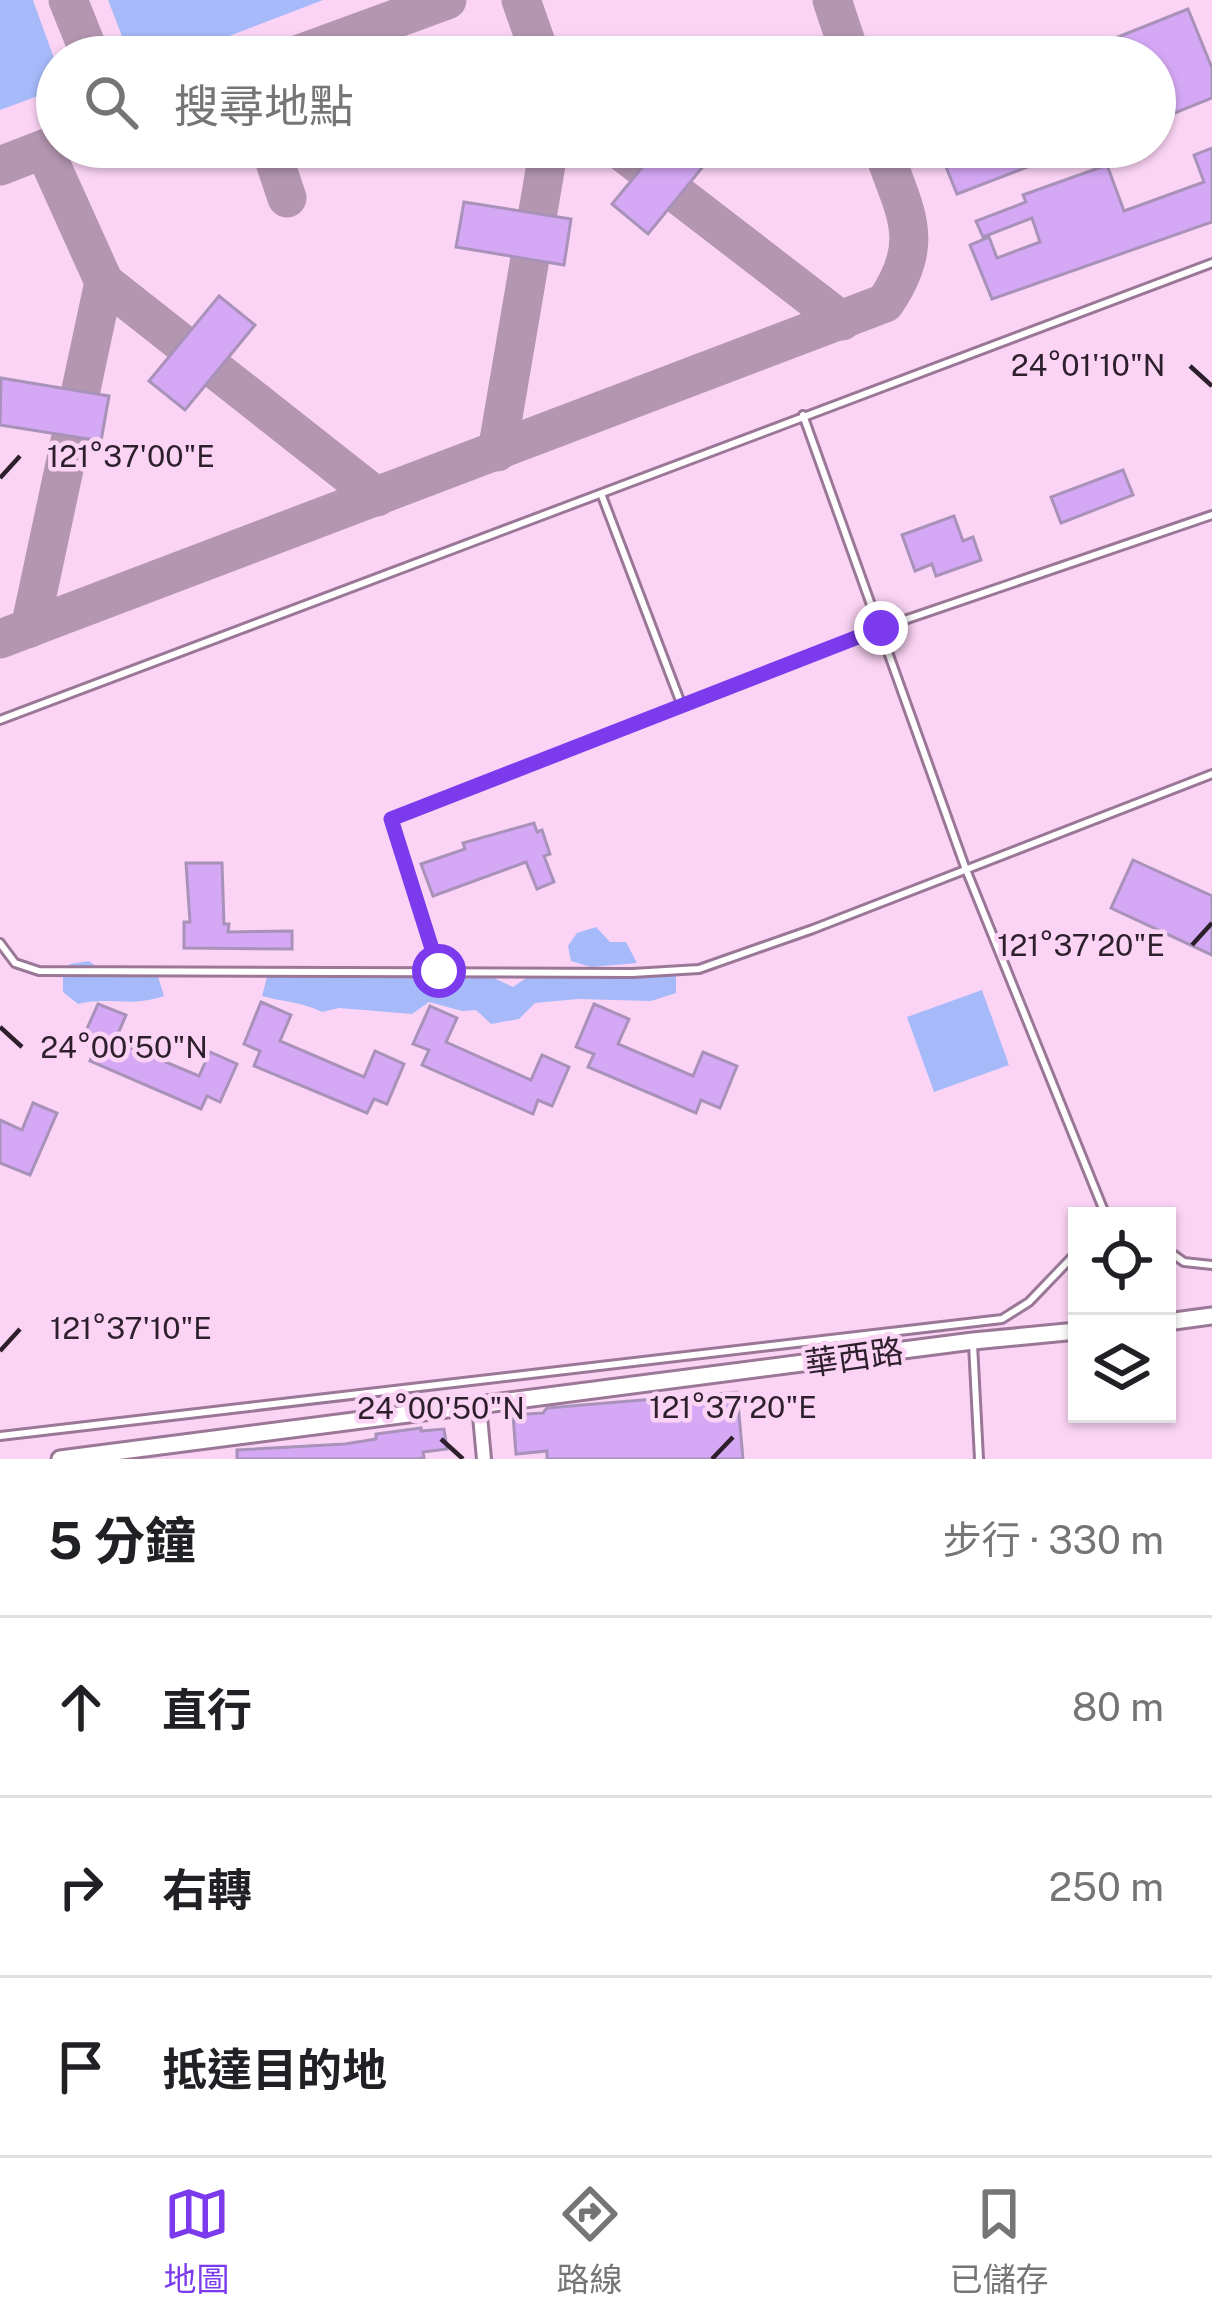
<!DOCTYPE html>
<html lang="zh-TW">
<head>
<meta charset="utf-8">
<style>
	:root { --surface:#fff; --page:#f2f2f2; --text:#202124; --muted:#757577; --line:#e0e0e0; --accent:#7c3aed }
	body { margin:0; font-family:"Public Sans","Noto Sans TC",sans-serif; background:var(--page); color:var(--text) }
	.controls { position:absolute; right:36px; bottom:36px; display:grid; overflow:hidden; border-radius:0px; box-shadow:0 3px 9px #0004 }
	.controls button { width:108px; height:108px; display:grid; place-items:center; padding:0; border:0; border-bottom:3px solid var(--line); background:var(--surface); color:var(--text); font:60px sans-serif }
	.stop { position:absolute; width:36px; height:36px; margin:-27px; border:9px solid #7c3aed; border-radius:50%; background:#fff }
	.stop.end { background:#7c3aed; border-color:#fff; box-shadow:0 3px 12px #0008 }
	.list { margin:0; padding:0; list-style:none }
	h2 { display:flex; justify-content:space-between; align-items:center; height:156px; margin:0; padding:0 48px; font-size:51px }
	h2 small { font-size:39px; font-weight:400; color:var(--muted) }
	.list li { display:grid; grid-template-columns:78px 1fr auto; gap:36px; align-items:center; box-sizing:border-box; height:180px; padding:0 48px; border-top:3px solid var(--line) }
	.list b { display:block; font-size:45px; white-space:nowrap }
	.list em { font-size:39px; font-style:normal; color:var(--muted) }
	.icon { flex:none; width:66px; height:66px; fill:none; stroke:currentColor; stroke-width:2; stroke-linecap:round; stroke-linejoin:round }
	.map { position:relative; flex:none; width:1212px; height:1459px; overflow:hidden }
	.search { position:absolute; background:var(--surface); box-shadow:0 3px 9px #0004; left:36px; right:36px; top:36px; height:132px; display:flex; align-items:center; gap:30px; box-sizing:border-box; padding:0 42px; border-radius:66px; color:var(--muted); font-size:45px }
	.sheet { height:696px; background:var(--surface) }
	nav { display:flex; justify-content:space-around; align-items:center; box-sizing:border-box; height:168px; border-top:3px solid var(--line); background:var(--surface); font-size:33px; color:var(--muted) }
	nav a { display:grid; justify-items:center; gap:6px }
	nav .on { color:var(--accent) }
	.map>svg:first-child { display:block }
	.green { fill:#a6bafa }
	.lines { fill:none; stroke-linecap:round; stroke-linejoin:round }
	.taxiway { stroke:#b496b0; stroke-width:39 }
	.building { fill:#d5a8f5; stroke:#a992ba; stroke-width:3 }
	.service-casing { stroke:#9a7796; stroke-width:12 }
	.minor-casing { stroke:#9a7796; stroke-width:18 }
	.tertiary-casing { stroke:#9a7796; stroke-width:21 }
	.service { stroke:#fff; stroke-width:6 }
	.minor { stroke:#fff; stroke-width:12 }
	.tertiary { stroke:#fff; stroke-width:15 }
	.route { stroke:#7c3aed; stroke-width:15 }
	.ticks { fill:none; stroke:#2d1f2b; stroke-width:4.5 }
	.labels { text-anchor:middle; stroke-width:9; stroke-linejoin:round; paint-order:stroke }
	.street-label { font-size:33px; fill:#2d1f2b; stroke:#fbd4f5 }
	.ticks-label { font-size:30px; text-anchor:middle; fill:#2d1f2b; stroke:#fbd4f5; stroke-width:9; stroke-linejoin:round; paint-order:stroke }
</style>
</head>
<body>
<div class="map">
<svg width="1212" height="1459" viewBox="0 0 1212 1459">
	<rect width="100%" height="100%" fill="#fbd4f5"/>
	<g class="green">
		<path d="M0,0H33L56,64L54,90L0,110Z"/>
		<path d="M108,0H323L174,57H130Z"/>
		<path d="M596,927L610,942H626L637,963L591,967L571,961L568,946L577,933Z"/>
		<path d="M89,961L108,976L115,968L156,970L164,996C129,1008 112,996 78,1004L63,992V974L70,964Z"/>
		<path d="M481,972L513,987L532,974L676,976V993L651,1001L578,999L535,1003L519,1019L491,1024L476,1010L462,1011L429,1002L412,1014L339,1008L322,1012C303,1002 284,1002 262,996L268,973Z"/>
		<path d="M982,990L1009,1065L934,1092L907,1017Z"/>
	</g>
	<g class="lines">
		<g class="taxiway">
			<path d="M68,0L91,57"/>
			<path d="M521,0L541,57"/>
			<path d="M832,0L851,57"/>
			<path d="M291,57L447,0"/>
			<path d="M270,147L287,198"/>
			<path d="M616,147L842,321"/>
			<path d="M44,149L104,282"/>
			<path d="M0,166L57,144"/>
			<path d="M497,452L549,147"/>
			<path d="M30,628L104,282L377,497"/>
			<path d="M0,639L885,303C928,240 904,212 882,147"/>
		</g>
	</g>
	<g class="building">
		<path d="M1188,9L1212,68V98L1155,121V57H1068Z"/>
		<path d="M659,147H719L648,234L612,204Z"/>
		<path d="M938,147H1077V148L957,194Z"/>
		<path d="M1212,148V222L992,299L970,245L989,237L997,258L1040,242L1032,218L983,237L976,221L1026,202L1023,195L1107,165L1124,211L1204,182L1194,155Z"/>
		<path d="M464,202L571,219L564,265L456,247Z"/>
		<path d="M219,296L255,325L185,410L149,381Z"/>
		<path d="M1,378L109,396L101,441L0,425Z"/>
		<path d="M1123,470L1133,495L1061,523L1051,497Z"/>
		<path d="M954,516L963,541L973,537L981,560L936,576L932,564L915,571L902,535Z"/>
		<path d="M534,823L537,832L542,830L550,854L544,856L554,882L537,889L526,862L433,896L421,864L465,849L463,843Z"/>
		<path d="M1133,860L1212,896V955L1111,908Z"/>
		<path d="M186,863H222L224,924H229L228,932L292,931V949L184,948V922H190Z"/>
		<path d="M261,1002L291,1015L280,1041L364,1077L375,1051L404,1064L387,1104L374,1099L367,1113L254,1066L260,1051L244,1044Z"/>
		<path d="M98,1004L126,1015L115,1041L199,1076L210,1052L237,1064L220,1102L207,1096L201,1109L90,1061L95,1048L81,1042Z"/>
		<path d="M594,1004L629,1019L618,1044L693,1076L703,1052L737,1066L720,1108L701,1100L696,1113L588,1067L594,1054L576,1047Z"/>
		<path d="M430,1006L457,1018L446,1042L531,1080L542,1055L569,1067L552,1106L538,1100L533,1114L422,1065L429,1050L413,1044Z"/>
		<path d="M33,1103L57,1113L30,1175L0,1163V1120L22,1130Z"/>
		<path d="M737,1392L743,1459H547V1451L516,1454L513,1415L543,1413L547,1408Z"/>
		<path d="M421,1428V1431L444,1429L447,1449L423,1452L424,1458L416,1459H237V1450L345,1444L376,1439V1434Z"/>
	</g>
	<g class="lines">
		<defs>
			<g id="service">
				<path d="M803,415L965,867L1106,1216"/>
				<path d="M602,496L682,706"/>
				<path d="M0,720L1212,263"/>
				<path d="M0,943L15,963L39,971L632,973L699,969L813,929L1212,774"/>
				<path d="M439,970L391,819L881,628L1212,515"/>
				<path d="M1167,1250L1184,1262L1212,1265"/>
				<path d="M973,1344L979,1459"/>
				<path d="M0,1436L1002,1319L1029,1302L1077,1252"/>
			</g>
			<path id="minor" d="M479,1405L484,1459"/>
			<g id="tertiary">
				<path d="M1167,1322L1212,1316"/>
				<path d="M60,1459L973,1341L1077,1331"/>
			</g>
		</defs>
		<use href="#service" class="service-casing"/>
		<use href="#minor" class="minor-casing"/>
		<use href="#tertiary" class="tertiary-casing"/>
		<use href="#service" class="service"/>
		<use href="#minor" class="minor"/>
		<use href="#tertiary" class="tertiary"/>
	</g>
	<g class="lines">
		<path class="route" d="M439,971L391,819L881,628"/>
	</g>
	<path class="ticks" d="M1190,366L1212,386M0,478L20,456M1192,945L1212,923M0,1027L22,1047M0,1351L20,1329M441,1439L463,1459M712,1459L733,1437"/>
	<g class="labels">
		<g class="street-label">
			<text transform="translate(854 1357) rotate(-8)" y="12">華西路</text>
		</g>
	</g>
	<g class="ticks-label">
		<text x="1088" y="376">24°01'10"N</text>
		<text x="131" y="467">121°37'00"E</text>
		<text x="1081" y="956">121°37'20"E</text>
		<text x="124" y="1058">24°00'50"N</text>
		<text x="131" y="1339">121°37'10"E</text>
		<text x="733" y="1418">121°37'20"E</text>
		<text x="441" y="1419">24°00'50"N</text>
	</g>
</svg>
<div class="controls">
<button><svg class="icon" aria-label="locate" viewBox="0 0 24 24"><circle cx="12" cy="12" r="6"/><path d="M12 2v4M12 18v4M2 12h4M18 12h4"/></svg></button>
<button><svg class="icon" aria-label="layers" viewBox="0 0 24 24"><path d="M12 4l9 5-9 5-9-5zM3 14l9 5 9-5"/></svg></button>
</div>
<div class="stop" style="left:439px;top:971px"></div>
<div class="stop end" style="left:881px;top:628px"></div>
<div class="search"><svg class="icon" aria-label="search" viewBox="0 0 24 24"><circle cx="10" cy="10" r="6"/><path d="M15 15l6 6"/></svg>搜尋地點</div>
</div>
<section class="sheet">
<h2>5 分鐘<small>步行 · 330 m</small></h2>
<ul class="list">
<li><svg class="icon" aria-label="ahead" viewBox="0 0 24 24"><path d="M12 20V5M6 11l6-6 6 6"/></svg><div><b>直行</b></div><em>80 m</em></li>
<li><svg class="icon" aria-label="right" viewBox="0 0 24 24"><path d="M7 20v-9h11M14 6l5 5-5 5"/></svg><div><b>右轉</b></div><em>250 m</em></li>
<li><svg class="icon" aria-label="arrive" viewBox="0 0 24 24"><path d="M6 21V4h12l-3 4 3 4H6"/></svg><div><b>抵達目的地</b></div></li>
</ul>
</section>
<nav>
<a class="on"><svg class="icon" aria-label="map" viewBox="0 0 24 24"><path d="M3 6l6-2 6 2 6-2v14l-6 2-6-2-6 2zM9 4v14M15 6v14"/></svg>地圖</a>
<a><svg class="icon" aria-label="directions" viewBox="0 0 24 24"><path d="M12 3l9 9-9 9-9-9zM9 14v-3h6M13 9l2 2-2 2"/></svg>路線</a>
<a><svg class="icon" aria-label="saved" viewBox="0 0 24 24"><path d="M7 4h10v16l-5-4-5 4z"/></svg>已儲存</a>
</nav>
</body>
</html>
